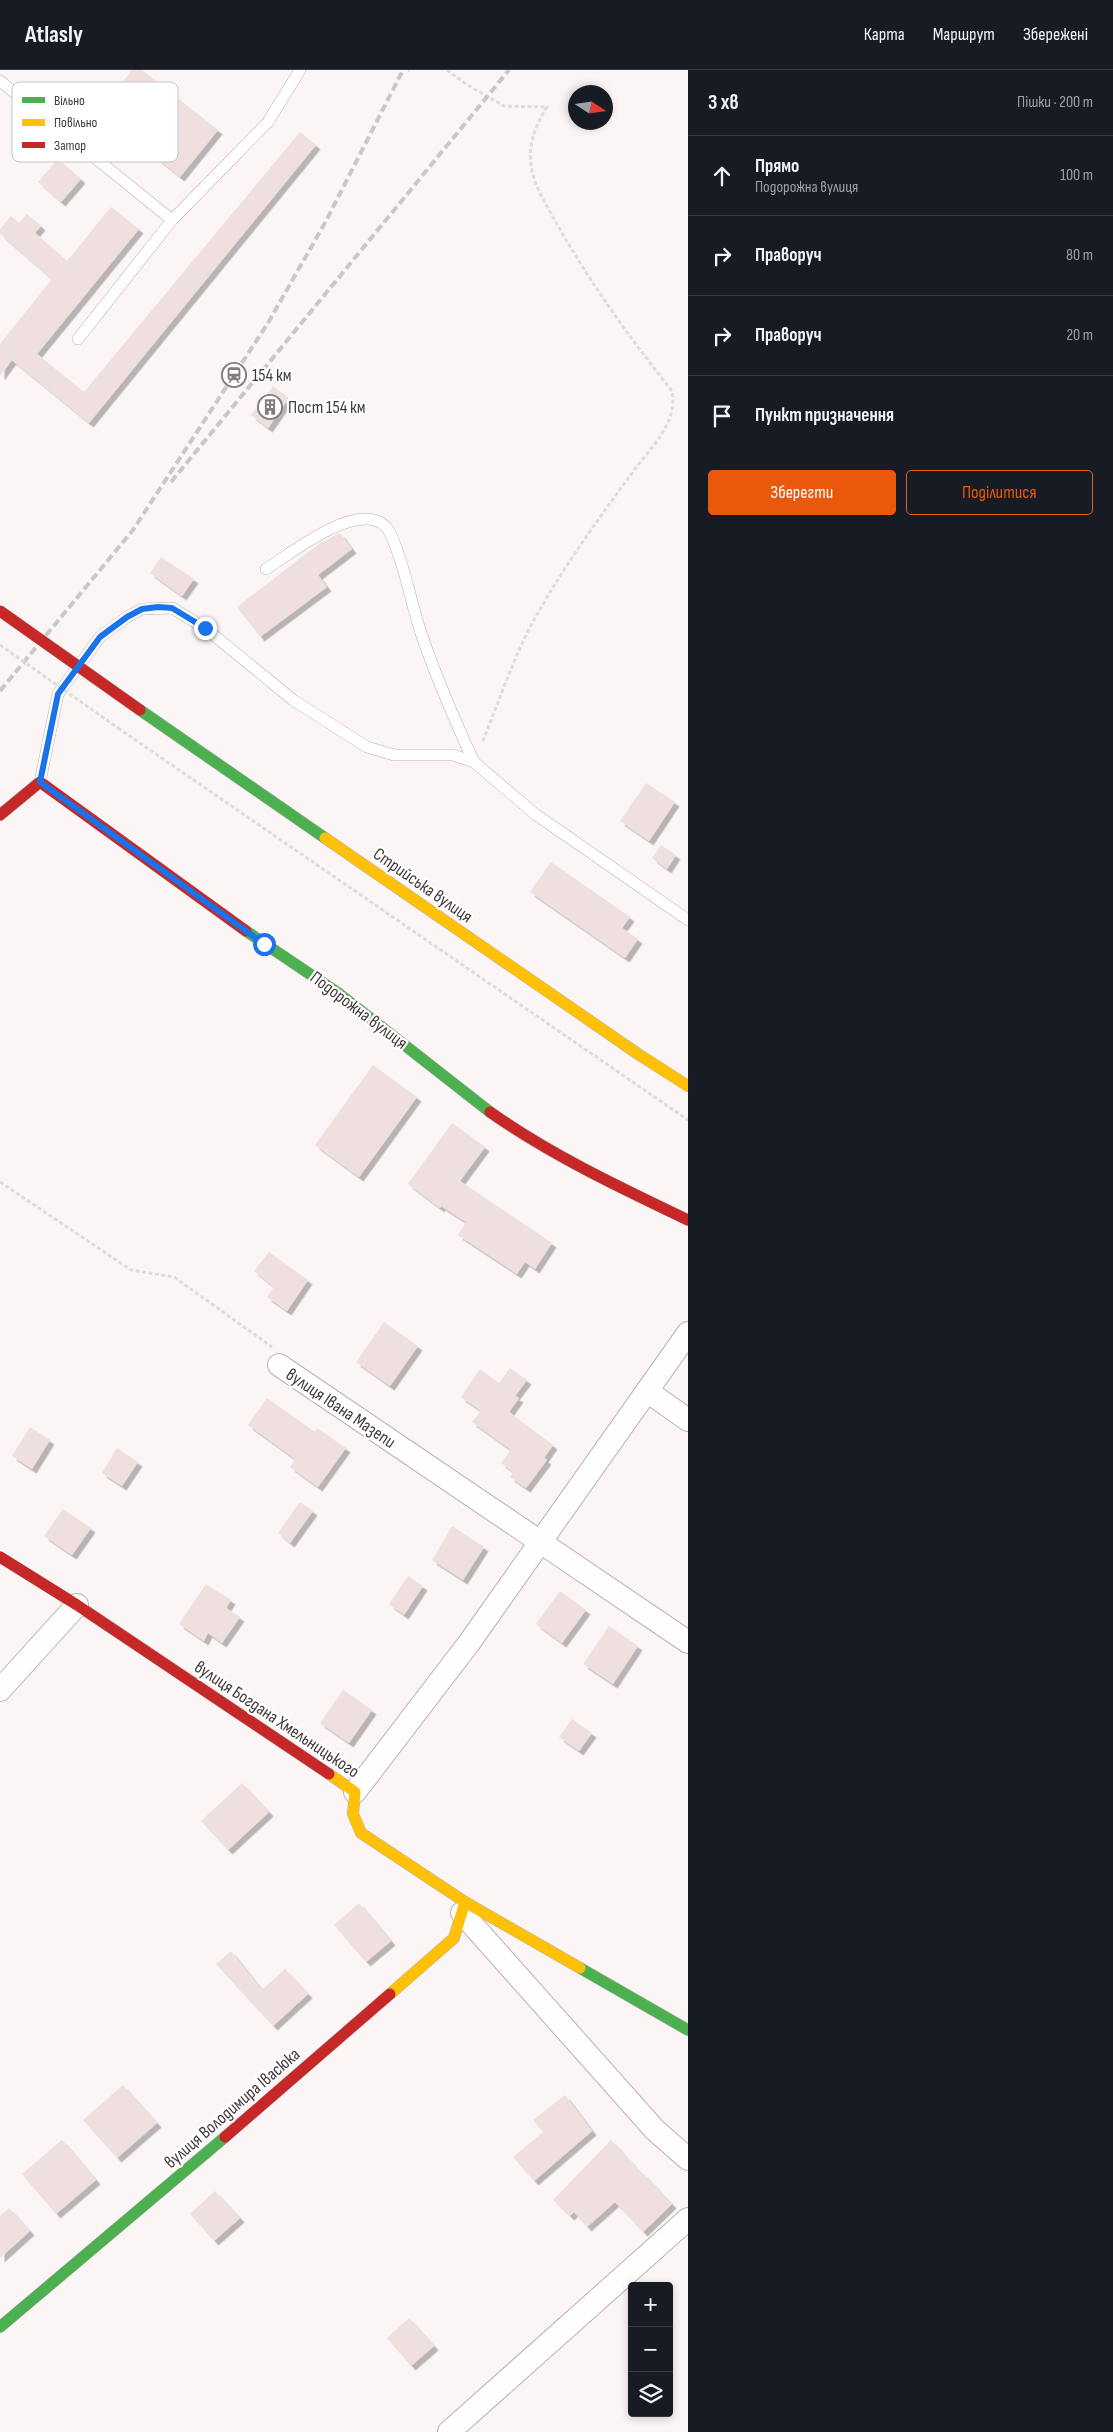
<!DOCTYPE html>
<html lang="uk">
<head>
<meta charset="utf-8">
<style>
	:root { --surface:#171b24; --page:#20242c; --text:#f1f3f6; --muted:#9ea1a6; --line:#363941; --accent:#ea580c }
	body { margin:0; font-family:"Sofia Sans Condensed",sans-serif; background:var(--page); color:var(--text) }
	.controls { position:absolute; right:15px; bottom:15px; display:grid; overflow:hidden; border-radius:5px; box-shadow:0 2px 8px #0003 }
	.controls button { width:45px; height:45px; display:grid; place-items:center; padding:0; border:0; border-bottom:1px solid var(--line); background:var(--surface); color:var(--text); font:25px sans-serif }
	.compass { position:absolute; left:568px; top:15px; width:45px; height:45px; border-radius:50%; background:var(--surface); box-shadow:0 2px 8px #0003; rotate:102deg }
	.stop { position:absolute; width:15px; height:15px; margin:-11px; border:4px solid #1a73e8; border-radius:50%; background:#fff }
	.stop.end { background:#1a73e8; border-color:#fff; box-shadow:0 1px 5px #0008 }
	.list { margin:0; padding:0; list-style:none }
	h2 { display:flex; justify-content:space-between; align-items:center; height:65px; margin:0; padding:0 20px; font-size:21px }
	h2 small { font-size:16px; font-weight:400; color:var(--muted) }
	.list li { display:grid; grid-template-columns:32px 1fr auto; gap:15px; align-items:center; box-sizing:border-box; height:80px; padding:0 20px; border-top:1px solid var(--line) }
	.list b { display:block; font-size:19px; white-space:nowrap }
	.list p { margin:0; font-size:16px; white-space:nowrap; color:var(--muted) }
	.list em { font-size:16px; font-style:normal; color:var(--muted) }
	.actions { display:flex; gap:10px; padding:15px 20px }
	.actions a { flex:1; padding:11px 0; border:1px solid var(--accent); border-radius:5px; text-align:center; font-size:18px; color:var(--accent) }
	.actions .main { background:var(--accent); color:#fff }
	.icon { flex:none; width:28px; height:28px; fill:none; stroke:currentColor; stroke-width:2; stroke-linecap:round; stroke-linejoin:round }
	.map { position:relative; flex:none; width:688px; height:2362px; overflow:hidden }
	header { display:flex; align-items:center; gap:30px; box-sizing:border-box; height:70px; padding:0 25px; background:var(--surface); border-bottom:1px solid var(--line) }
	header strong { font-size:24px }
	nav { display:flex; gap:28px; margin-inline-start:auto; font-size:18px }
	main { display:flex }
	aside { flex:1; background:var(--surface) }
	.map>svg:first-child { display:block }
	.building { fill:#efdfde; filter:url(#shadow) }
	.lines { fill:none; stroke-linecap:round; stroke-linejoin:round }
	.lane-casing { stroke:#b8b2b1; stroke-width:12 }
	.street-casing { stroke:#b8b2b1; stroke-width:24 }
	.fast-casing { stroke:#b8b2b1; stroke-width:12 }
	.slow-casing { stroke:#b8b2b1; stroke-width:12 }
	.jam-casing { stroke:#b8b2b1; stroke-width:12 }
	.path { stroke:#dddcdc; stroke-width:3; stroke-dasharray:4 2.5; stroke-linecap:butt }
	.lane { stroke:#fefefe; stroke-width:11 }
	.street { stroke:#fefefe; stroke-width:22 }
	.fast { stroke:#4caf50; stroke-width:11 }
	.slow { stroke:#ffc107; stroke-width:11 }
	.jam { stroke:#c62828; stroke-width:11 }
	.rail { stroke:#cac7c7; stroke-width:4; stroke-dasharray:8 4; stroke-linecap:butt }
	.jam-bridge-casing { stroke:#b8b2b1; stroke-width:12; stroke-linecap:butt }
	.path-bridge { stroke:#dddcdc; stroke-width:3; stroke-dasharray:4 2.5; stroke-linecap:butt }
	.jam-bridge { stroke:#c62828; stroke-width:11 }
	.route { stroke:#1a73e8; stroke-width:6 }
	.labels { text-anchor:middle; stroke-width:4.5; stroke-linejoin:round; paint-order:stroke }
	.poi-label { font-size:18px; fill:#433a3a; stroke:#fff; text-anchor:start }
	.street-label { font-size:18px; fill:#433a3a; stroke:#fff }
	.key { fill:#fff; stroke:#c7c4c4; stroke-width:1 }
	.key-label { font-size:14px; fill:#433a3a }
</style>
</head>
<body>
<header>
<strong>Atlasly</strong>
<nav><a>Карта</a><a>Маршрут</a><a>Збережені</a></nav>
</header>
<main>
<div class="map">
<svg width="688" height="2362" viewBox="0 0 688 2362">
	<defs>
		<filter id="shadow"><feDropShadow dx="4.5" dy="4.5" stdDeviation="0" flood-color="#0004"/></filter>
	</defs>
	<rect width="100%" height="100%" fill="#fbf6f5"/>
	<g class="building">
		<path d="M132,0H142L218,60L180,107L99,42Z"/>
		<path d="M300,62L316,75L89,353L12,290L0,306V274L52,209L0,164V159L11,146L19,153L27,144L41,156L35,163L67,191L111,137L139,159L37,284L84,322Z"/>
		<path d="M58,89L81,109L61,132L38,112Z"/>
		<path d="M273,316L289,328L268,358L251,345Z"/>
		<path d="M340,463L352,479L318,505L327,517L260,567L237,537L320,473Z"/>
		<path d="M161,487L194,509L182,526L150,503Z"/>
		<path d="M646,713L675,732L649,771L620,751Z"/>
		<path d="M661,775L676,785L667,799L652,788Z"/>
		<path d="M551,792L630,847L622,858L638,869L625,888L530,822Z"/>
		<path d="M373,995L417,1027L359,1107L315,1075Z"/>
		<path d="M452,1053L485,1077L460,1111L552,1173L535,1199L525,1192L517,1204L458,1165L466,1152L441,1136L440,1138L408,1114Z"/>
		<path d="M269,1182L308,1210L287,1241L267,1227L274,1217L254,1201Z"/>
		<path d="M384,1252L418,1276L390,1316L356,1292Z"/>
		<path d="M510,1298L527,1310L515,1326L519,1328L509,1342L553,1375L544,1388L547,1390L526,1418L510,1407L513,1402L501,1393L511,1380L472,1352L481,1341L461,1327L480,1299L499,1313Z"/>
		<path d="M267,1328L315,1362L317,1358L346,1378L318,1417L290,1397L295,1389L248,1355Z"/>
		<path d="M30,1357L50,1370L32,1399L12,1386Z"/>
		<path d="M117,1378L138,1392L122,1416L102,1403Z"/>
		<path d="M300,1432L313,1441L290,1473L278,1463Z"/>
		<path d="M63,1439L91,1458L72,1485L44,1466Z"/>
		<path d="M452,1456L484,1477L463,1510L432,1490Z"/>
		<path d="M408,1506L423,1516L404,1545L389,1534Z"/>
		<path d="M206,1514L231,1530L226,1538L240,1547L222,1573L208,1563L204,1571L179,1554Z"/>
		<path d="M560,1521L586,1540L562,1573L536,1554Z"/>
		<path d="M609,1556L638,1576L613,1614L583,1594Z"/>
		<path d="M343,1620L372,1640L349,1673L320,1653Z"/>
		<path d="M572,1649L592,1663L579,1681L559,1667Z"/>
		<path d="M242,1713L269,1742L228,1780L201,1751Z"/>
		<path d="M359,1833L391,1871L366,1892L334,1855Z"/>
		<path d="M231,1881L262,1920L285,1899L308,1924L273,1956L216,1894Z"/>
		<path d="M123,2015L157,2053L117,2088L83,2050Z"/>
		<path d="M565,2025L592,2061L534,2111L513,2087L543,2062L533,2050Z"/>
		<path d="M62,2070L96,2110L56,2144L22,2104Z"/>
		<path d="M611,2070L642,2104L643,2103L672,2134L643,2162L615,2132L587,2157L574,2142L570,2146L553,2130Z"/>
		<path d="M215,2121L240,2148L214,2171L190,2144Z"/>
		<path d="M9,2138L30,2161L0,2188V2146Z"/>
		<path d="M409,2248L434,2276L411,2296L387,2268Z"/>
	</g>
	<g class="lines">
		<defs>
			<g id="lane">
				<path d="M0,11L172,150"/>
				<path d="M78,269L172,150L268,52L300,0"/>
				<path d="M266,499C293,482 343,442 374,450C380,451 386,456 389,461C405,494 410,531 422,566C437,609 455,651 474,692"/>
				<path d="M40,712L58,624L100,567L127,547L142,539L172,538L205,558L293,630L367,677L394,685H453L474,692L535,744L688,850"/>
			</g>
			<g id="street">
				<path d="M279,1295L688,1572"/>
				<path d="M647,1321L688,1350"/>
				<path d="M0,1620L77,1535"/>
				<path d="M355,1722L469,1573L688,1263"/>
				<path d="M462,1843L655,2060L688,2089"/>
				<path d="M449,2362L688,2149"/>
			</g>
			<g id="fast">
				<path d="M140,640L325,768"/>
				<path d="M246,861L338,923L490,1042"/>
				<path d="M580,1898L688,1960"/>
				<path d="M0,2257L225,2067"/>
			</g>
			<g id="slow">
				<path d="M325,768L638,984L688,1016"/>
				<path d="M329,1704L355,1722L353,1744L361,1763L465,1832L580,1898"/>
				<path d="M390,1924L454,1868L465,1832"/>
			</g>
			<g id="jam">
				<path d="M0,745L40,712L246,861"/>
				<path d="M490,1042C551,1085 621,1118 688,1150"/>
				<path d="M0,1487L77,1535L329,1704"/>
				<path d="M225,2067L390,1924"/>
			</g>
		</defs>
		<use href="#lane" class="lane-casing"/>
		<use href="#street" class="street-casing"/>
		<use href="#fast" class="fast-casing"/>
		<use href="#slow" class="slow-casing"/>
		<use href="#jam" class="jam-casing"/>
		<g class="path">
			<path d="M408,0H410"/>
			<path d="M447,0L466,14L504,36L547,37C536,55 528,73 531,95C533,115 547,136 557,154C590,213 630,268 672,321C678,354 650,378 632,403C600,447 566,493 539,541C515,582 500,629 482,673"/>
			<path d="M118,658L688,1050"/>
			<path d="M0,1112L131,1200L174,1207L272,1277"/>
		</g>
		<use href="#lane" class="lane"/>
		<use href="#street" class="street"/>
		<use href="#fast" class="fast"/>
		<use href="#slow" class="slow"/>
		<use href="#jam" class="jam"/>
		<g class="rail">
			<path d="M171,412L509,0"/>
			<path d="M0,621L133,460L268,253L326,151L403,0"/>
		</g>
		<defs>
			<path id="jam-bridge" d="M0,541L140,640"/>
		</defs>
		<use href="#jam-bridge" class="jam-bridge-casing"/>
		<path class="path-bridge" d="M0,575L118,658"/>
		<use href="#jam-bridge" class="jam-bridge"/>
	</g>
	<g class="lines">
		<path class="route" d="M205,558L172,538L158,537L142,539L127,547L100,567L58,624L40,712L264,874"/>
	</g>
	<defs>
		<symbol id="station-ring" viewBox="-11 -11 22 22"><circle r="9.5" fill="#fff" stroke="#837c7b" stroke-width="1.5"/><path d="M-3-6H3Q5-6 5-4V2Q5 4 3 4L4.5 6H3L1.5 4h-3L-3 6H-4.5L-3 4Q-5 4-5 2V-4Q-5-6-3-6ZM-3.5-4v3h7v-3ZM-3.5 1v1.5H-2V1ZM2 1v1.5H3.5V1Z" fill="#837c7b"/></symbol>
		<symbol id="building-ring" viewBox="-11 -11 22 22"><circle r="9.5" fill="#fff" stroke="#837c7b" stroke-width="1.5"/><path d="M-4-6H4V6H1V3H-1V6H-4ZM-2.5-4.3h1.7v1.8h-1.7ZM.8-4.3h1.7v1.8H.8ZM-2.5-1h1.7V.8h-1.7ZM.8-1h1.7V.8H.8Z" fill="#837c7b"/></symbol>
	</defs>
	<g fill-rule="evenodd">
		<use href="#station-ring" x="220" y="291" width="28" height="28"/>
		<use href="#building-ring" x="256" y="323" width="28" height="28"/>
	</g>
	<g class="labels">
		<g class="poi-label">
			<text x="252" y="311">154 км</text>
			<text x="288" y="343">Пост 154 км</text>
		</g>
		<g class="street-label">
			<text transform="translate(423 815) rotate(35)" y="6">Стрийська вулиця</text>
			<text transform="translate(359 940) rotate(37)" y="6">Подорожна вулиця</text>
			<text transform="translate(341 1338) rotate(34)" y="6">вулиця Івана Мазепи</text>
			<text transform="translate(277 1649) rotate(34)" y="6">вулиця Богдана Хмельницького</text>
			<text transform="translate(232 2038) rotate(-41)" y="6">вулиця Володимира Івасюка</text>
		</g>
	</g>
	<rect x="12" y="12" width="166" height="80" rx="8" class="key"/>
	<rect x="22" y="27" width="23" height="6" fill="#4caf50"/>
	<rect x="22" y="49" width="23" height="7" fill="#ffc107"/>
	<rect x="22" y="72" width="23" height="6" fill="#c62828"/>
	<g class="key-label">
		<text x="54" y="35">Вільно</text>
		<text x="54" y="57">Повільно</text>
		<text x="54" y="80">Затор</text>
	</g>
</svg>
<div class="controls">
<button>+</button>
<button>−</button>
<button><svg class="icon" aria-label="layers" viewBox="0 0 24 24"><path d="M12 4l9 5-9 5-9-5zM3 14l9 5 9-5"/></svg></button>
</div>
<svg class="compass" viewBox="-18 -18 36 36"><path d="M0-13l5 13h-10z" fill="#e53935"/><path d="M0 13l5-13h-10z" fill="#9ea1a6"/></svg>
<div class="stop" style="left:264px;top:874px"></div>
<div class="stop end" style="left:205px;top:558px"></div>
</div>
<aside>
<h2>3 хв<small>Пішки · 200 m</small></h2>
<ul class="list">
<li><svg class="icon" aria-label="ahead" viewBox="0 0 24 24"><path d="M12 20V5M6 11l6-6 6 6"/></svg><div><b>Прямо</b><p>Подорожна вулиця</p></div><em>100 m</em></li>
<li><svg class="icon" aria-label="right" viewBox="0 0 24 24"><path d="M7 20v-9h11M14 6l5 5-5 5"/></svg><div><b>Праворуч</b></div><em>80 m</em></li>
<li><svg class="icon" aria-label="right" viewBox="0 0 24 24"><path d="M7 20v-9h11M14 6l5 5-5 5"/></svg><div><b>Праворуч</b></div><em>20 m</em></li>
<li><svg class="icon" aria-label="arrive" viewBox="0 0 24 24"><path d="M6 21V4h12l-3 4 3 4H6"/></svg><div><b>Пункт призначення</b></div></li>
</ul>
<div class="actions"><a class="main">Зберегти</a><a>Поділитися</a></div>
</aside>
</main>
</body>
</html>
